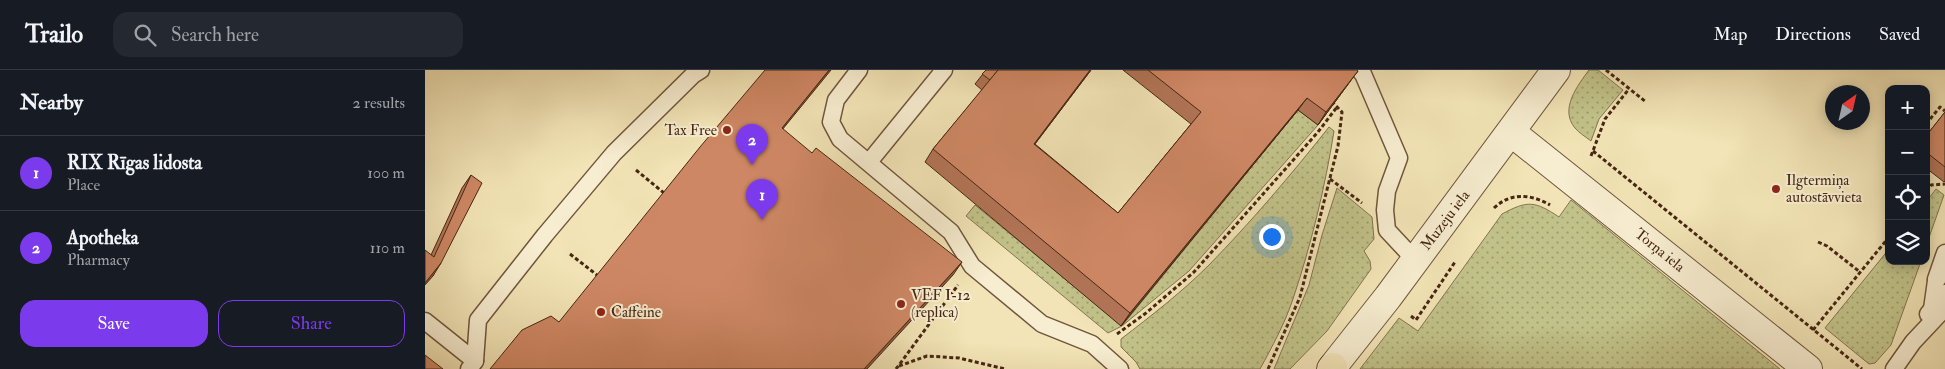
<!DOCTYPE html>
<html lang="en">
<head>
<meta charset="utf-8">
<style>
	:root { --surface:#171b24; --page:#242831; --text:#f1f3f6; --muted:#9ea1a6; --line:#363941; --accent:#7c3aed }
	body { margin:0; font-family:"IM FELL Double Pica",serif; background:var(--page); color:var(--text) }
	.controls { position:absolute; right:15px; top:15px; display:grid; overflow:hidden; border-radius:10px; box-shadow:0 2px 12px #0003 }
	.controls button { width:45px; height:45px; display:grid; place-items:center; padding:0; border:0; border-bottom:1px solid var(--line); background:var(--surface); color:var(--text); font:25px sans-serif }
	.compass { position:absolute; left:1400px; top:15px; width:45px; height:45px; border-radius:50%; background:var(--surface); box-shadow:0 2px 12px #0003; rotate:34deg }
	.you { position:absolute; left:846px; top:166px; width:18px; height:18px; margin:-12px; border:4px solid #fff; border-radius:50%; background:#1a73e8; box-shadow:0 0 0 8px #1a73e833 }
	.badge { display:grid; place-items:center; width:32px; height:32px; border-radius:50%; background:var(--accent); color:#fff; font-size:16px; font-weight:700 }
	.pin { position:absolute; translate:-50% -41px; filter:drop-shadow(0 1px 2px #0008) }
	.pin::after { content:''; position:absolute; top:26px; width:18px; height:15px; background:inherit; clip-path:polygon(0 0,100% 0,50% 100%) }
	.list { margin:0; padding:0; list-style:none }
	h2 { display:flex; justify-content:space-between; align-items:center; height:65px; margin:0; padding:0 20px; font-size:21px }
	h2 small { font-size:16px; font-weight:400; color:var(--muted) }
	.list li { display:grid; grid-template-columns:32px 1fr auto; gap:15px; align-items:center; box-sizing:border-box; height:75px; padding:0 20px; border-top:1px solid var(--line) }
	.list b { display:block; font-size:19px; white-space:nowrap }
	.list p { margin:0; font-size:16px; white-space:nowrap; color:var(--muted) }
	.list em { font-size:16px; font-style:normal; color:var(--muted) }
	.actions { display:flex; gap:10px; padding:15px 20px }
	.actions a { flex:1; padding:11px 0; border:1px solid var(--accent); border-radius:15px; text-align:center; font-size:18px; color:var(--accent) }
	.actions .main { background:var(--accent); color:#fff }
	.icon { flex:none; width:28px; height:28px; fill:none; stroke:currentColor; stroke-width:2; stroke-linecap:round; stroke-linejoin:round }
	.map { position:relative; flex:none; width:1520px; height:299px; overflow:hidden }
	header { display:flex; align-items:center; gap:30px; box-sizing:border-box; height:70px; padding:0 25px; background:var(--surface); border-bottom:1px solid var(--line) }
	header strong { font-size:24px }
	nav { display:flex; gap:28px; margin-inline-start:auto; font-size:18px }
	.search { width:350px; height:45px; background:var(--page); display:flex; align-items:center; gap:12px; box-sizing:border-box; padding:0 18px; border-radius:15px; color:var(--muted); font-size:19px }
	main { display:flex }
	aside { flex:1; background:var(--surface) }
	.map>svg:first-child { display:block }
	.green { fill:url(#green-dots); stroke:#84744e }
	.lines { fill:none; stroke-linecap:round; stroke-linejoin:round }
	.service-casing { stroke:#71563c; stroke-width:19 }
	.minor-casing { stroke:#71563c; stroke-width:30 }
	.tertiary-casing { stroke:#71563c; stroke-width:30 }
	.primary-casing { stroke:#462613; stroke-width:30 }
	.path { stroke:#462613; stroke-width:3; stroke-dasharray:4 2.5; stroke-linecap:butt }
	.service { stroke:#f7edd0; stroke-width:16 }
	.minor { stroke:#f7edd0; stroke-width:28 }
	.tertiary { stroke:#f7edd0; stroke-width:28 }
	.primary { stroke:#f2e4b6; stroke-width:28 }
	.wall { fill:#b17456; stroke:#462613 }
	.shaded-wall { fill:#905e46; stroke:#462613 }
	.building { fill:#ce8764; stroke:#462613 }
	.poi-dot { fill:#8f2418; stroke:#f7edd0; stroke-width:2 }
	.labels { text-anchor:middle; stroke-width:4; stroke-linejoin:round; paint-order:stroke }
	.poi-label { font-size:15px; fill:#462613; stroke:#f7edd0; text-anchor:start }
	.street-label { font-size:15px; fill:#462613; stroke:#f7edd0 }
</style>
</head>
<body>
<header>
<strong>Trailo</strong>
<div class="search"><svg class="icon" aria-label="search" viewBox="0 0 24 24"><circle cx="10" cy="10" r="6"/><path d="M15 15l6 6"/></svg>Search here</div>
<nav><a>Map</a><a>Directions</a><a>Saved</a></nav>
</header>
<main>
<aside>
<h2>Nearby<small>2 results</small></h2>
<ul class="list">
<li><span class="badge">1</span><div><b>RIX Rīgas lidosta</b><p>Place</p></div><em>100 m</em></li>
<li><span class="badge">2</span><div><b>Apotheka</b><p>Pharmacy</p></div><em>110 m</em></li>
</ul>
<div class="actions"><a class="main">Save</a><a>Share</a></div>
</aside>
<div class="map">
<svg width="1520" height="299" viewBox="0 0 1520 299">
	<defs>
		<pattern id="green-dots" width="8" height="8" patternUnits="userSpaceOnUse" patternTransform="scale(1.25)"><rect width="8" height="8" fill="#c1c289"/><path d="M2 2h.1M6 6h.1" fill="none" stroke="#9f9d6f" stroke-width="1.8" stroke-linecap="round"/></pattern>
	</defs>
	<rect width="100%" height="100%" fill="#f2e4b6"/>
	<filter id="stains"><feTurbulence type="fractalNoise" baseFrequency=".004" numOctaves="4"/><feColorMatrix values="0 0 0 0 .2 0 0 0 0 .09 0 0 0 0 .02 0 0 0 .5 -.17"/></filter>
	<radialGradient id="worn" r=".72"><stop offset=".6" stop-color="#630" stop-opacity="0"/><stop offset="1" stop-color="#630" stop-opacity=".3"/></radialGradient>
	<g class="green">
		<path d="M1164,0H1173L1198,20L1174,49L1166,71C1161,67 1154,63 1150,58C1134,39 1153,15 1164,0Z"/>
		<path d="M873,40L893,55L764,201L697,256L683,263L541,146L550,135L697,256Z"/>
		<path d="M904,57L909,61C900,118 886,175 868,229C860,253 847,277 835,299H715L711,292L696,277V269C726,246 757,222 784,195C826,152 866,105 904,57Z"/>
		<path d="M912,118L947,147L949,169L939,181L945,191L946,199L902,261L865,299H849L884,215L897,165Z"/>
		<path d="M1511,119L1519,125L1501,176V132Z"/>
		<path d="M1146,130L1355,299H935L974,248L993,261L1077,144C1103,130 1110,131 1134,147Z"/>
		<path d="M1464,179V191H1496L1466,275L1450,293L1444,294L1400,258Z"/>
	</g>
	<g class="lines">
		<defs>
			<g id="service">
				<path d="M434,0L411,30L406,52L415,69L526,162L547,196L617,254L667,274L695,299"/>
				<path d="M934,0L938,4L974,88L962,121L960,140L962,160L990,190"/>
				<path d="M444,92L519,0"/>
				<path d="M1511,209L1520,183"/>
				<path d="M1507,239L1511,211L1520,199"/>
				<path d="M1503,244L1520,223"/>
				<path d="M0,251L50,291"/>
				<path d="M44,299L50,291L53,250L120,165L189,83L268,5L276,0"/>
				<path d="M1469,299L1488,272L1520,238"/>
			</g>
			<path id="minor" d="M1086,62L1383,299"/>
			<path id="tertiary" d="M906,299L963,227L1131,0"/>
			<path id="primary" d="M907,299L908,297"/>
		</defs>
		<use href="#service" class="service-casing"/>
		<use href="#minor" class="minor-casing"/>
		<use href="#tertiary" class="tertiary-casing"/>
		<use href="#primary" class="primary-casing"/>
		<g class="path">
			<path d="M1181,0L1221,32"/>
			<path d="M1501,54L1515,37L1520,41"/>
			<path d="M1168,81L1437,299"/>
			<path d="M1166,86L1180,49L1204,19"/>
			<path d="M211,100L239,123"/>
			<path d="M905,109L937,133"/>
			<path d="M1501,121L1506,115L1520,114"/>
			<path d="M1069,138C1086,122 1106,124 1125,135"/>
			<path d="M1393,172L1402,176L1435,202"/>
			<path d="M145,184L172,205"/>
			<path d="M986,246L991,250L1030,192"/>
			<path d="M1388,260L1464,167"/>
			<path d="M692,264L721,243L769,202L893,62L912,37"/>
			<path d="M474,296L502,286L534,288L580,299"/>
			<path d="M471,299L533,215"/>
			<path d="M843,299L875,227L913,76L917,42L908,33"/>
		</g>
		<use href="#service" class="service"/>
		<use href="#minor" class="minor"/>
		<use href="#tertiary" class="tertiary"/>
		<use href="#primary" class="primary"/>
	</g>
	<g class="wall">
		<path d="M561,0H666L610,74L693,143L766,54L698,0H932L924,13L893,55L873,40L696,256L500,92L508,79L557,20L550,14Z"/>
		<path d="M1520,42V111L1519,112L1501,98V66Z"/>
		<path d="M46,105L8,206L6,185L37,118Z"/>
	</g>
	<g class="shaded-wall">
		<path d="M404,0H406L348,71L357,58Z"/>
		<path d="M665,0H666L600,87L609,74Z"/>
		<path d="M933,1L924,13L893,55L901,42Z"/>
		<path d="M882,28L873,40L696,256L705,243Z"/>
		<path d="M537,192L528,205L442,299H439Z"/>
		<path d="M16,193L8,206L0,215V213Z"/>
	</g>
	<g class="building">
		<path d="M340,0H404L357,58L387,83L391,78L537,192L439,299H65L97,260L126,246L134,252L275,77Z"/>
		<path d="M561,0H573L565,10L557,4Z"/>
		<path d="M573,0H665L609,74L693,143L776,42L723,0H932L933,1L901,42L882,28L705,243L508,79Z"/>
		<path d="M1520,42V97L1501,82V66Z"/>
		<path d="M46,105L57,113L16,193L0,213V180L9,187Z"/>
		<path d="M0,285L18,299H0Z"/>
	</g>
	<g class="poi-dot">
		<circle cx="302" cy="60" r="5"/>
		<circle cx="1351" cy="119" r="5"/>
		<circle cx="476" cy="234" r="5"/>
		<circle cx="176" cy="242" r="5"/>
	</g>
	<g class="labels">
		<g class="poi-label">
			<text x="292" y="65" text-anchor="end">Tax Free</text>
			<text x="1361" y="115">Ilgtermiņa<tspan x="1361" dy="17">autostāvvieta</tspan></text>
			<text x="486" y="230">VEF I-12<tspan x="486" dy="17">(replica)</tspan></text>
			<text x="186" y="247">Caffeine</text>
		</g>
		<g class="street-label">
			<text transform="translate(1020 150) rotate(-53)" y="5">Muzeju iela</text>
			<text transform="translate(1235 180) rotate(39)" y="5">Torņa iela</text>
		</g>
	</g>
	<rect width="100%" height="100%" filter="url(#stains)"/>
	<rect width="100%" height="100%" fill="url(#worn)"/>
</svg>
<div class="controls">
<button>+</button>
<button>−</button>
<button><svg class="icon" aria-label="locate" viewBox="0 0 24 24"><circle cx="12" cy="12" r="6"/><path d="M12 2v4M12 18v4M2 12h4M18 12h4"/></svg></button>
<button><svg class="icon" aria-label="layers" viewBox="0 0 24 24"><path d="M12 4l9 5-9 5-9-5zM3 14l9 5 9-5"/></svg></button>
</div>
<svg class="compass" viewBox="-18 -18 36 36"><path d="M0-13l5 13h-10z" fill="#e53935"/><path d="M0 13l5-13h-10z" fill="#9ea1a6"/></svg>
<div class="you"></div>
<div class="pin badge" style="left:337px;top:150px">1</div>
<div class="pin badge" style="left:327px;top:95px">2</div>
</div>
</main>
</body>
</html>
